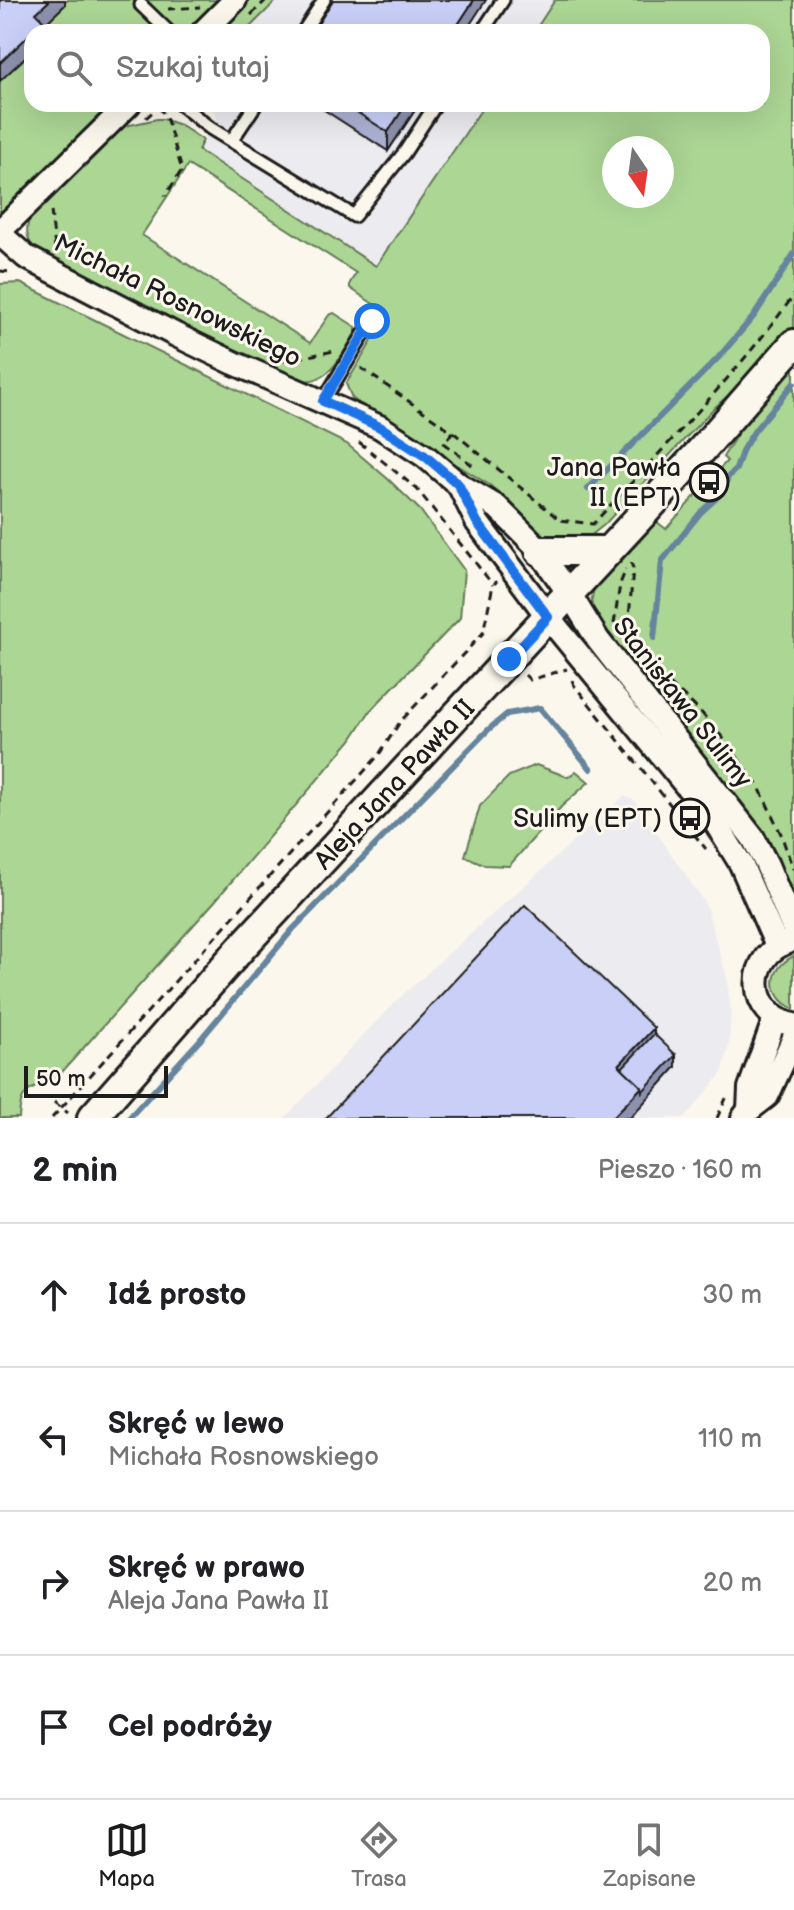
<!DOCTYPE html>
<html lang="pl">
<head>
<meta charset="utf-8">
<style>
	:root { --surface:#fff; --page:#f6f6f6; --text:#202124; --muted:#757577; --line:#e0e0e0; --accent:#1c1c1c }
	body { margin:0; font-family:"Balsamiq Sans",sans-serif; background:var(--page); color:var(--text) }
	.compass { position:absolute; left:602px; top:136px; width:72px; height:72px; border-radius:50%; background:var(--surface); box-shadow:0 8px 32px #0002; rotate:167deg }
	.scale { position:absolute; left:24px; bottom:20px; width:144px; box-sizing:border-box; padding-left:8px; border:4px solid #1c1c1c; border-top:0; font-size:22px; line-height:28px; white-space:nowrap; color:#1c1c1c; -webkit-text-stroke:6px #fbf7ec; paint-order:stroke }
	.stop { position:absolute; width:24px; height:24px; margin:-18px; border:6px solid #1a73e8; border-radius:50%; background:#fff }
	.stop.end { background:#1a73e8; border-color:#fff; box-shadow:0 2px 8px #0008 }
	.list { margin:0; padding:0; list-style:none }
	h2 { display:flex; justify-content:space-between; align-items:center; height:104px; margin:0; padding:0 32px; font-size:34px }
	h2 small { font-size:26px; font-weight:400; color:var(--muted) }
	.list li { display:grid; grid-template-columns:52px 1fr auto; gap:24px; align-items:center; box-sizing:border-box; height:144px; padding:0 32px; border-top:2px solid var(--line) }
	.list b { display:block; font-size:30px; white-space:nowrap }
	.list p { margin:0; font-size:26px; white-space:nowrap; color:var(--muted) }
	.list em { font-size:26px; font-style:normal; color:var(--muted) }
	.icon { flex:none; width:44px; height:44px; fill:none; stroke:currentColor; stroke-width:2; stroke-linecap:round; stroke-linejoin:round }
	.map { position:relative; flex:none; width:794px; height:1118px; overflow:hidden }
	.search { position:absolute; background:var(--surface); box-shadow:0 8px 32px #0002; left:24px; right:24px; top:24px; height:88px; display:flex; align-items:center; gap:20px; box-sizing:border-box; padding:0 28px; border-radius:24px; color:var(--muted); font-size:30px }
	.sheet { height:680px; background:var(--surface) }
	nav { display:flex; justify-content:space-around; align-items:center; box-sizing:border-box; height:112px; border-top:2px solid var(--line); background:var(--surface); font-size:22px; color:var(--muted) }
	nav a { display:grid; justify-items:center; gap:4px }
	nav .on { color:var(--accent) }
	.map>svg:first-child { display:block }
	.built { fill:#ecebef }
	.green { fill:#acd694; stroke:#647958; stroke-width:2; fill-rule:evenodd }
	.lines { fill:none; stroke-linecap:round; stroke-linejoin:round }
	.stream { stroke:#65849d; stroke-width:6 }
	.service-casing { stroke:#1c1c1c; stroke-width:17 }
	.minor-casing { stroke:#1c1c1c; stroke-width:28 }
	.tertiary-casing { stroke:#1c1c1c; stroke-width:34 }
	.path { stroke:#1c1c1c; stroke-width:3; stroke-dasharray:8 6; stroke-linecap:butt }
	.service { stroke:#fbf7ec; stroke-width:11 }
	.minor { stroke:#fbf7ec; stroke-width:22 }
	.tertiary { stroke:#fbf7ec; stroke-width:28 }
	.wall { fill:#adb2d4; stroke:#1c1c1c; stroke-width:2 }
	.shaded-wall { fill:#8d91ad; stroke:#1c1c1c; stroke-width:2 }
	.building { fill:#c9cff7; stroke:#1c1c1c; stroke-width:2 }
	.route { stroke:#1a73e8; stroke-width:10 }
	.labels { text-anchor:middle; stroke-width:6; stroke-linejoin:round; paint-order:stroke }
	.street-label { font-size:26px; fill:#1c1c1c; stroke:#fbf7ec }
	.poi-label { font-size:26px; fill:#1c1c1c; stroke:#fbf7ec; text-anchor:end }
</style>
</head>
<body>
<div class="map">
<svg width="794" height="1118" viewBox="0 0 794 1118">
	<rect width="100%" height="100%" fill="#fbf7ec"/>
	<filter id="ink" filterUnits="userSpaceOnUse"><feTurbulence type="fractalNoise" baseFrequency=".0125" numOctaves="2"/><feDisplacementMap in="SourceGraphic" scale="16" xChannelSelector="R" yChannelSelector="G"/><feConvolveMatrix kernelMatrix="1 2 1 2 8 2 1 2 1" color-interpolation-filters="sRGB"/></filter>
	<g filter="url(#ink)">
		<g class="built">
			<path d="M277,0H555L534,32H245Z"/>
			<path d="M212,104H485L376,266L198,150L217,117Z"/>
			<path d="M624,796L634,800L706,905L727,978L731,1013L729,1045L722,1073L685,1118H285L395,1002Z"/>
		</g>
		<g class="green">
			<path d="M0,0H224L192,32H32V104H118L0,218Z"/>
			<path d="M245,0H277L245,32H216Z"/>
			<path d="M555,0H794V327L766,361L712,410L604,525L589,537L553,541L523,521L491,486L363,406L352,398L346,384L388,314L350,288V283L356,273L188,165L142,235L310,343L329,315L334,313L356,327V332C341,355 330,386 297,380C287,378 277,373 267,369L36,252C25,237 25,228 32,211L121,127L157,119H163L180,125L203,140L198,150L376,266L485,104H762V32H534ZM614,148H662V196H614Z"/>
			<path d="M20,283L347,444L388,479L420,510L464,570L460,618L370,711L351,740L215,901L53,1082C28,1088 20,1091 19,1118H0V284Z"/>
			<path d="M794,363V907L592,615C591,606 591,598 594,589C603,568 639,538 657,522L666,529L703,487L706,489L714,481L712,477L727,461L723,457L739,431Z"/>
			<path d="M536,765L568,777L576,771L589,782L562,806L509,866L485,865L465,856L480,806L509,776Z"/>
			<path d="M794,956V1009C767,997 768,968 794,956Z"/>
		</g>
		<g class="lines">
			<g class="stream">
				<path d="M588,489L719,357L754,316L794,254"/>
				<path d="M654,638L662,561L701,512L722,493L728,477L736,469L743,449L755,430L794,383"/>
				<path d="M129,1118L200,1040L293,929L489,729L507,714L540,708L591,769"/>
			</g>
			<defs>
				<g id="service">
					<path d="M141,5L169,32"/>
					<path d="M303,32L324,0"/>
					<path d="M482,32L503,0"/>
					<path d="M180,104L210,128L354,216L404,153L436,104"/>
					<path d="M232,140L256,104"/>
					<path d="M323,401L372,321"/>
				</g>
				<g id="minor">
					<path d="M203,32L235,0"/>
					<path d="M0,231L129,104"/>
					<path d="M0,234L26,257L176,335L234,363L380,427L425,456L458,484L497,507L534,544L569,593L598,640L753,838L767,865L794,930"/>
					<path d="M459,485L477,522L548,617L712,817L741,864L777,946"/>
					<path d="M790,941C745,955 747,1016 794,1025"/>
					<path d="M749,1110L750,1088L775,1018"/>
					<path d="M743,1118L749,1110L767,1096L794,1038"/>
				</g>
				<g id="tertiary">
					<path d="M540,551H608"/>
					<path d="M92,1118L242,947L699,453L794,344"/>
				</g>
			</defs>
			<use href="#service" class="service-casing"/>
			<use href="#minor" class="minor-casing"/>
			<use href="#tertiary" class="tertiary-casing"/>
			<g class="path">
				<path d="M168,9L200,7"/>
				<path d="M251,15L266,0"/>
				<path d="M159,106L167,120L182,170L165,196"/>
				<path d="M146,118L161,104"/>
				<path d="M51,211L55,248"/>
				<path d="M0,271L12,272"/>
				<path d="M283,361L334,351"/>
				<path d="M361,368L453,432L560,520L593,524C662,449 735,377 794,295"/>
				<path d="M453,432L444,443L476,468"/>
				<path d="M359,442L417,489L493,585"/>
				<path d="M614,624L620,584L626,569"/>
				<path d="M624,638L628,631L633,568L631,563"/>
				<path d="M638,656L700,711L723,738L759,787L781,834L793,869"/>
				<path d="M525,675L530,680L567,669"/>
				<path d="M572,680L574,685L706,849"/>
				<path d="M54,1102L68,1113"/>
				<path d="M52,1118L378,756L400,722L483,633L493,585L497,581"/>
				<path d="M717,1118L728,1094"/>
			</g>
			<use href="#service" class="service"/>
			<use href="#minor" class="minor"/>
			<use href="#tertiary" class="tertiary"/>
		</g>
		<path class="wall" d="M315,104H419L388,151Z"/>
		<g class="shaded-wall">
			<path d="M50,0H65V5L44,25V32H32L36,13Z"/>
			<path d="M474,0H486L465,32H453Z"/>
			<path d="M32,32V51L0,81V63Z"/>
			<path d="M406,104H419L388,151V132Z"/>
			<path d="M654,1028V1047L626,1077L619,1065Z"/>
			<path d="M676,1055V1067L630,1118H612L642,1087Z"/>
		</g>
		<g class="building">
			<path d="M0,0H50L36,13L44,21L0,63Z"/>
			<path d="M333,0H474L453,32H313Z"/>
			<path d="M344,104H406L388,132Z"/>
			<path d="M525,905L654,1028L619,1065L642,1087L612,1118H326Z"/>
			<path d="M654,1034L676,1055L642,1092V1087L622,1068Z"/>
		</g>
	</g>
	<g class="lines" filter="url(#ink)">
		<path class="route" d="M372,321L323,401L380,427L425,456L458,484L477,522L548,617L509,659"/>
	</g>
	<defs>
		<symbol id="bus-ring" viewBox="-11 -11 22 22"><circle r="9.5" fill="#fbf7ec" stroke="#1c1c1c" stroke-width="1.5"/><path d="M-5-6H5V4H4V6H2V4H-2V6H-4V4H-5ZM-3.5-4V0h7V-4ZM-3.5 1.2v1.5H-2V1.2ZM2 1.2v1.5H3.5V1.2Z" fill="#1c1c1c"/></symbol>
	</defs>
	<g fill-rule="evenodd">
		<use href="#bus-ring" x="687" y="460" width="44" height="44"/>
		<use href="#bus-ring" x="668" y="796" width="44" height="44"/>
	</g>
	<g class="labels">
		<g class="street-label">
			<text transform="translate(178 300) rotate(26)" y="9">Michała Rosnowskiego</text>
			<text transform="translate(683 702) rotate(52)" y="9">Stanisława Sulimy</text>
			<text transform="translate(394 784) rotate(-47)" y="9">Aleja Jana Pawła II</text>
		</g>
		<g class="poi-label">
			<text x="681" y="476">Jana Pawła<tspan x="681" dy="30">II (EPT)</tspan></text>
			<text x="662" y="827">Sulimy (EPT)</text>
		</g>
	</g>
</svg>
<svg class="compass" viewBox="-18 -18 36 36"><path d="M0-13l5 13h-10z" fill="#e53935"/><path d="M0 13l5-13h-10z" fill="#757577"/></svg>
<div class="scale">50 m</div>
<div class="stop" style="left:372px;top:321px"></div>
<div class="stop end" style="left:509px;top:659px"></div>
<div class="search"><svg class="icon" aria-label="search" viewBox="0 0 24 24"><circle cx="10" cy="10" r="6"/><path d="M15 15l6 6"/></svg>Szukaj tutaj</div>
</div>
<section class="sheet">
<h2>2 min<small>Pieszo · 160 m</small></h2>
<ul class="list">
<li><svg class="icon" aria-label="ahead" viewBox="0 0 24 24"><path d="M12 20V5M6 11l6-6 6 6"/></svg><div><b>Idź prosto</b></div><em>30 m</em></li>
<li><svg class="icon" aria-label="left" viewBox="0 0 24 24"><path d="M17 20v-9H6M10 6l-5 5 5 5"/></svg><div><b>Skręć w lewo</b><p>Michała Rosnowskiego</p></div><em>110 m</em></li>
<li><svg class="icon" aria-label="right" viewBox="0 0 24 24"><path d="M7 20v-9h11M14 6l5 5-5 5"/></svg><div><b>Skręć w prawo</b><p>Aleja Jana Pawła II</p></div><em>20 m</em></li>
<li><svg class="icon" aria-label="arrive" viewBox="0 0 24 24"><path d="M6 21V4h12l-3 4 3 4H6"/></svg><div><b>Cel podróży</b></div></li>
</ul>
</section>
<nav>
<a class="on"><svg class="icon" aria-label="map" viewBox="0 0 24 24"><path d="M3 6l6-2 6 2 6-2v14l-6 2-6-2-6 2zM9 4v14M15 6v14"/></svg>Mapa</a>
<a><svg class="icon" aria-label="directions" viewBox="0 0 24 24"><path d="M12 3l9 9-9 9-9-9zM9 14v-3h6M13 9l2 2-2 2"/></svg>Trasa</a>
<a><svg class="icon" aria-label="saved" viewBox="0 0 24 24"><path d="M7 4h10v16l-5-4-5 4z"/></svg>Zapisane</a>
</nav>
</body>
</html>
